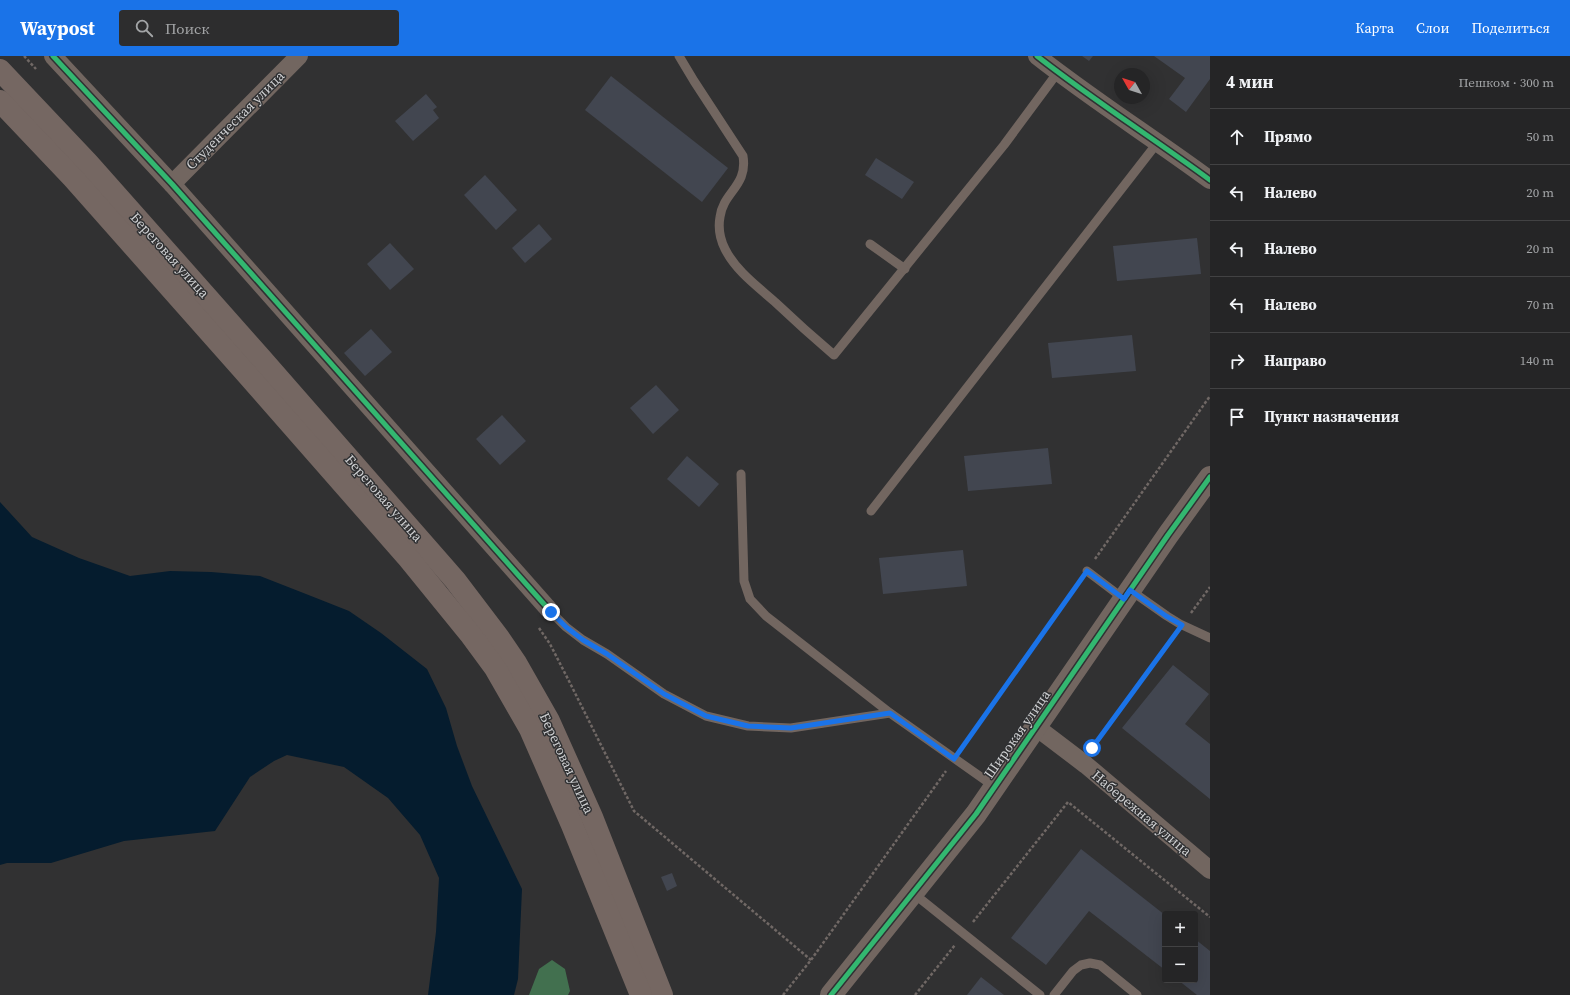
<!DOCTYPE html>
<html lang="ru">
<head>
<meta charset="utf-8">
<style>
	:root { --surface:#252526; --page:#2d2d2e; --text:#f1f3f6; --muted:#a3a5a7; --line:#424243; --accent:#1a73e8 }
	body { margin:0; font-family:"Source Serif 4",serif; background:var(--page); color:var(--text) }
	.controls { position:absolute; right:12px; bottom:12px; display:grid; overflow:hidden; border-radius:4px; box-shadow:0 4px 16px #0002 }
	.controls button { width:36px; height:36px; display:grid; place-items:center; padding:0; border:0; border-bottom:1px solid var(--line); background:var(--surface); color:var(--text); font:20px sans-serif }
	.compass { position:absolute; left:1114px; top:12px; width:36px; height:36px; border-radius:50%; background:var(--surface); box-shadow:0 4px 16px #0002; rotate:309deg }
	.stop { position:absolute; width:12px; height:12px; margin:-9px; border:3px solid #1a73e8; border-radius:50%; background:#fff }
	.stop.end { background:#1a73e8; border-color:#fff; box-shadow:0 1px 4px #0008 }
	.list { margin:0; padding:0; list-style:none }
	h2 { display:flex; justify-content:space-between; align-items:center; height:52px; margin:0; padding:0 16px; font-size:17px }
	h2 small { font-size:13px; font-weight:400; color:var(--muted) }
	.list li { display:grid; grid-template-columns:26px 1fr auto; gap:12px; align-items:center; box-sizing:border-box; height:56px; padding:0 16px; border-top:1px solid var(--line) }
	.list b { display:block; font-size:15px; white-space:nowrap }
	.list em { font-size:13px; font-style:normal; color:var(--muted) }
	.icon { flex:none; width:22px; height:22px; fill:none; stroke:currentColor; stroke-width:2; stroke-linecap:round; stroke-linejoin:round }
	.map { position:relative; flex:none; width:1210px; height:939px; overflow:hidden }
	header { display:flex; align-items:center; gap:24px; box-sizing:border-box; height:56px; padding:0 20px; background:var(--accent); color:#fff }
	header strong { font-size:19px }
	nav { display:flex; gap:22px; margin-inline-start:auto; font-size:14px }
	.search { width:280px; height:36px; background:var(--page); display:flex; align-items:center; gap:10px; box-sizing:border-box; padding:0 14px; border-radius:4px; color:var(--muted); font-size:15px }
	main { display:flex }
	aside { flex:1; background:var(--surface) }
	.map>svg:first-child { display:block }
	.forest { fill:#42704f }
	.water { fill:#051c2e }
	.building { fill:#424650 }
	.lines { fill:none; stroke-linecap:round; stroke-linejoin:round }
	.path { stroke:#706865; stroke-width:2.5; stroke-dasharray:3 2; stroke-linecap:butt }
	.service { stroke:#726660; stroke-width:9 }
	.minor { stroke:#726660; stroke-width:18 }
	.tertiary { stroke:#726660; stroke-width:22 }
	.secondary { stroke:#756762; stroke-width:22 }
	.cycleway-casing { stroke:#303133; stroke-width:8 }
	.cycleway { stroke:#33b770; stroke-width:5 }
	.route { stroke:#1a73e8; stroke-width:5 }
	.labels { text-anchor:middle; stroke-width:3; stroke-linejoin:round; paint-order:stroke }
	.street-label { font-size:14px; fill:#d0d1d3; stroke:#303133 }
</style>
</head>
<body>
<header>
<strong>Waypost</strong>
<div class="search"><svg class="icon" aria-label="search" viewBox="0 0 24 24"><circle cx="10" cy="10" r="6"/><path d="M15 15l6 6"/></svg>Поиск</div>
<nav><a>Карта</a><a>Слои</a><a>Поделиться</a></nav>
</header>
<main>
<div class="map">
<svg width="1210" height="939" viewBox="0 0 1210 939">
	<rect width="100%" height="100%" fill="#313132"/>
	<path class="forest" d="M552,904L565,913L570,935L568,939H529L539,913Z"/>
	<path class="water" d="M0,446L32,481L79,502L130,520L170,515L211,516L260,520L306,538L349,555L381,577L427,613L446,652L457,690L472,730L522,833L518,923L514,939H428L436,876L439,822L420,779L388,742L344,711L287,699L274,705L250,721L215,775L124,785L51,807H7L0,809Z"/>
	<g class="building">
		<path d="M1082,0H1093L1089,5Z"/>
		<path d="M1154,0H1210V23L1186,56L1169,43L1185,22Z"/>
		<path d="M611,20L728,112L702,146L585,54Z"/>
		<path d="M426,38L437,51L433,54L439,62L413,85L395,65Z"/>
		<path d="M876,102L914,126L902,143L865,119Z"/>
		<path d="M485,119L517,154L496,174L464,139Z"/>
		<path d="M539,168L552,183L525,207L512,192Z"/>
		<path d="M1197,182L1201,218L1117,225L1113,190Z"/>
		<path d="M390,187L414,213L390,234L367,208Z"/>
		<path d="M371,273L392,296L365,320L344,297Z"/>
		<path d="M1132,279L1136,315L1052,322L1048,287Z"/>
		<path d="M656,329L679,354L653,378L630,352Z"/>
		<path d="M502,359L526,385L500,409L476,383Z"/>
		<path d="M1048,392L1052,428L968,435L964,400Z"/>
		<path d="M687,400L719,428L699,451L667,423Z"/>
		<path d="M963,494L967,530L883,538L879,502Z"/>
		<path d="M1173,609L1209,638L1185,668L1210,688V743L1122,672Z"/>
		<path d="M1081,793L1165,859V914L1089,855L1046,909L1011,882Z"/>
		<path d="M672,817L677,830L667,835L661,821Z"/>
		<path d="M1195,883L1210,895V939H1197L1178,924H1195Z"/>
		<path d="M981,921L1004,939H967Z"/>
	</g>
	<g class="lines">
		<g class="path">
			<path d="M24,0L36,13"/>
			<path d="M1095,503L1210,340"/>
			<path d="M1191,557L1210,531"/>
			<path d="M539,572L550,588L570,627L634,755L811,904"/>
			<path d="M1094,690L1174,581"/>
			<path d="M963,691L1078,527"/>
			<path d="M973,866L1068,746L1210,861"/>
			<path d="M783,939L811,904L946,715"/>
			<path d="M915,939L955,889"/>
		</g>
		<g class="service">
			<path d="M679,0L694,25L743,100C748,130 723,136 720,161C718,172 720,183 725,193C736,215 757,230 775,246C794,264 814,282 834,299L1004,89L1058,16"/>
			<path d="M870,188L905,213"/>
			<path d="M741,418L744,525L750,543L766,560L890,657L995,731"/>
			<path d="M871,455L1158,86"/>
			<path d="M1087,515L1124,543"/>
			<path d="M1130,534L1167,560L1180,568L1210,582"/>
			<path d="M551,556L566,571L583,584L607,598L664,638L706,660L748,670L791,672L890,657"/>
			<path d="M913,837L1040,939"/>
			<path d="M1054,939L1073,915L1081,909L1090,907L1100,909L1137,939"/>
		</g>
		<g class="minor">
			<path d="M53,0L172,128L551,556"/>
			<path d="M1037,0C1093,44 1153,82 1210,124"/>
			<path d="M172,128L299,0"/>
			<path d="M1036,671L1086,709L1210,814"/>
		</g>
		<path class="tertiary" d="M831,939L976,758L1168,479L1210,421"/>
		<g class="secondary">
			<path d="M0,14L88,107L260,301L455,524L499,582L516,607L549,665L592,761L662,939"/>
			<path d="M0,45L73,122L244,315L409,503L470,578L495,612L530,673L572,769L641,939"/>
		</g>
		<defs>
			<g id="cycleway">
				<path d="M53,0L172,128L551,556"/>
				<path d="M1037,0C1093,44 1153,82 1210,124"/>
				<path d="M831,939L976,758L1168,479L1210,421"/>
			</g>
		</defs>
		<use href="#cycleway" class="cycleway-casing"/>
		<use href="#cycleway" class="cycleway"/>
	</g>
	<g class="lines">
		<path class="route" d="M551,556L566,571L583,584L607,598L664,638L706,660L748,670L791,672L890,657L954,703L1087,515L1124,543L1130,534L1166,560L1182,569L1092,692"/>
	</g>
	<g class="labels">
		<g class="street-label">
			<text transform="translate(235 64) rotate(-45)" y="5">Студенческая улица</text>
			<text transform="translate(170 199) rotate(48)" y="5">Береговая улица</text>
			<text transform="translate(384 442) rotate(49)" y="5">Береговая улица</text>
			<text transform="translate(1017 678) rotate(-55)" y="5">Широкая улица</text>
			<text transform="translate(567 707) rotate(65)" y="5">Береговая улица</text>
			<text transform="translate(1142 757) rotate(40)" y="5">Набережная улица</text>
		</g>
	</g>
</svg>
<div class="controls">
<button>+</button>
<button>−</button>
</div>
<svg class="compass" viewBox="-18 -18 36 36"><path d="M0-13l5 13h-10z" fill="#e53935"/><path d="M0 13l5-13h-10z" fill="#a3a5a7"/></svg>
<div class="stop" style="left:1092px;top:692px"></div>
<div class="stop end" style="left:551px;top:556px"></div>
</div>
<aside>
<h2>4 мин<small>Пешком · 300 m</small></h2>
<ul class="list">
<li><svg class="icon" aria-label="ahead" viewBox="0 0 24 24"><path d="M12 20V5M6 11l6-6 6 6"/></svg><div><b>Прямо</b></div><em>50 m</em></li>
<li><svg class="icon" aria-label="left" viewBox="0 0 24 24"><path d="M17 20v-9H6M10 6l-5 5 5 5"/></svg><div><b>Налево</b></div><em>20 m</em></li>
<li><svg class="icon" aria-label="left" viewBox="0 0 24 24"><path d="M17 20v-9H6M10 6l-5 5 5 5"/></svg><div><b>Налево</b></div><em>20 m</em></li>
<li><svg class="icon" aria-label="left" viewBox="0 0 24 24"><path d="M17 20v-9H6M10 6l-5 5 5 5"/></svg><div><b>Налево</b></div><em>70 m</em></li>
<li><svg class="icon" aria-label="right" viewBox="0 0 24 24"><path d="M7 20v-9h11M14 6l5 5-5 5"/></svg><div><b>Направо</b></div><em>140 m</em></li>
<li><svg class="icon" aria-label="arrive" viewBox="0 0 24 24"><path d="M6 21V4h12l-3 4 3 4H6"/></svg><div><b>Пункт назначения</b></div></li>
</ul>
</aside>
</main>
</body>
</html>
